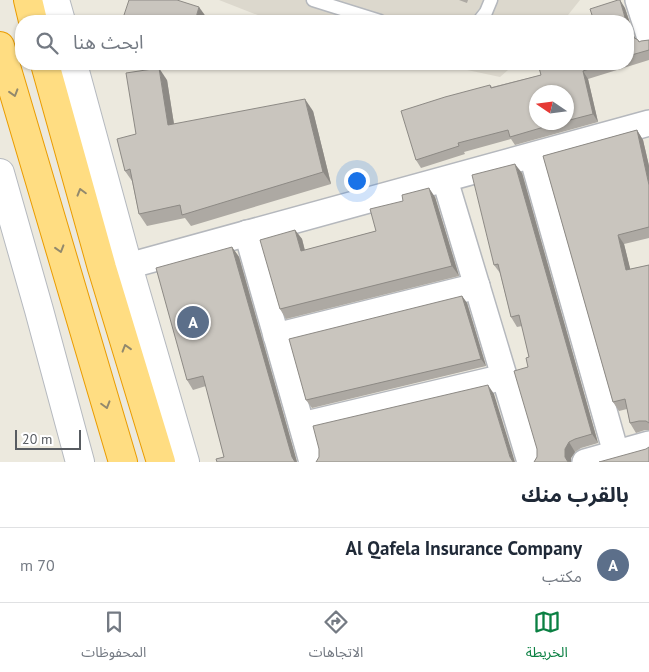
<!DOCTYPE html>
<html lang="ar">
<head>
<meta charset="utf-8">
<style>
	:root { --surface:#fff; --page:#f2f2f3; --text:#1f2937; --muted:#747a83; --line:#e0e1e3; --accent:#0b8043 }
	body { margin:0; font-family:"PT Sans","Noto Sans Arabic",sans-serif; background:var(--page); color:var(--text); direction:rtl }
	.compass { position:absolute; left:529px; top:85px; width:45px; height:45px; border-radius:50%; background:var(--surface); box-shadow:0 1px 4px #0004; rotate:283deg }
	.scale { position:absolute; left:15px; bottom:12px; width:66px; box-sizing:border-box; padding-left:5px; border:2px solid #585c61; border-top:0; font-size:14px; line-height:18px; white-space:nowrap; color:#585c61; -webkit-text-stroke:4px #fff; paint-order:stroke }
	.you { position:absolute; left:356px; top:180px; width:18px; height:18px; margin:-12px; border:4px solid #fff; border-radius:50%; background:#1a73e8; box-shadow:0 0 0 8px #1a73e833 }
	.badge { display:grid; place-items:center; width:32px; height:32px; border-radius:50%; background:var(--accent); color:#fff; font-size:16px; font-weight:700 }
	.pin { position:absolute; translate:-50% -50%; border:2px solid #fff; box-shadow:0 1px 5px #0006 }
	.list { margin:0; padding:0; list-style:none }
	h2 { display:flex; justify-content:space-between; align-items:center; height:65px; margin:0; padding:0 20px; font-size:21px }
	h2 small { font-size:16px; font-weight:400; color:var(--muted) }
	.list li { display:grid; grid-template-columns:32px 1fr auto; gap:15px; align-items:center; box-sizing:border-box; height:75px; padding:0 20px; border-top:1px solid var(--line) }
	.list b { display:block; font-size:19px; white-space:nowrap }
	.list p { margin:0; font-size:16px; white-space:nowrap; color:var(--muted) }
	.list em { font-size:16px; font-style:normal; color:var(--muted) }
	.icon { flex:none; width:28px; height:28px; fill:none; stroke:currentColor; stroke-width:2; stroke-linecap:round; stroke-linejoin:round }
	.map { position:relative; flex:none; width:649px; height:462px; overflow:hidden; direction:ltr }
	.search { position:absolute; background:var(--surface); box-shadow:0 1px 4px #0004; left:15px; right:15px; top:15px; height:55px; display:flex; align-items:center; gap:12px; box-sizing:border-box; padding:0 18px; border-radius:20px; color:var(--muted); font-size:19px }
	.sheet { height:140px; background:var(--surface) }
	nav { display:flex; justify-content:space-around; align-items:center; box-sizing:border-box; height:70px; border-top:1px solid var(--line); background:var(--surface); font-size:14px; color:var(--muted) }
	nav a { display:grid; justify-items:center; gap:2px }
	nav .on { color:var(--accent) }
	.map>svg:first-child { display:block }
	.education { fill:#dcd8cd }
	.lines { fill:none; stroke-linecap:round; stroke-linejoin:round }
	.lane-casing { stroke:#b5b8bd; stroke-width:15 }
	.street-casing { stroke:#b5b8bd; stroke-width:28 }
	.secondary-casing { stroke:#b5b9bf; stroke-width:30 }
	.highway-casing { stroke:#ea9c00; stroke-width:30 }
	.lane { stroke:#fff; stroke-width:12 }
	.street { stroke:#fff; stroke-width:25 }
	.secondary { stroke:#fff; stroke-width:28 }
	.highway { stroke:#ffdd82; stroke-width:28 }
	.wall { fill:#ada9a3; fill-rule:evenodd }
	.shaded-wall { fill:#8d8a85 }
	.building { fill:#c9c5be; stroke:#8d8a85 }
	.oneway { stroke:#92896d }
</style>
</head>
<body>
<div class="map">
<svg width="649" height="462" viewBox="0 0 649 462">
	<rect width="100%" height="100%" fill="#ece9de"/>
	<g class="education">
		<path d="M219,0H580L568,15L561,21H273Z"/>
		<path d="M439,64H515L500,77Z"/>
	</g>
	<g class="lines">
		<defs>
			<g id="lane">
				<path d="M313,0L380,21"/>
				<path d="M479,21L486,12L491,0"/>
			</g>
			<g id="street">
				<path d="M638,0L649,35"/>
				<path d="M532,156L616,453"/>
				<path d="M445,180L530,462"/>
				<path d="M247,233L312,462"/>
				<path d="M128,266L649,123"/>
				<path d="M276,336L477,286"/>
				<path d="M302,425L504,377"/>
				<path d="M585,462L649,444"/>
			</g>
			<g id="secondary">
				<path d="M55,0L61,21"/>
				<path d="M73,64L128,266L185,462"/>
				<path d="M0,173L39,310L80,462"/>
			</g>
			<g id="highway">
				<path d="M28,0L33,21"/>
				<path d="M0,46L123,462"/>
				<path d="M45,64L102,268L161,462"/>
			</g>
		</defs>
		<use href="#lane" class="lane-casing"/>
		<use href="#street" class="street-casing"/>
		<use href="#secondary" class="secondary-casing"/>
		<use href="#highway" class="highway-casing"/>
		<use href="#lane" class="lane"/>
		<use href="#street" class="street"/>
		<use href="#secondary" class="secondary"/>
		<use href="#highway" class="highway"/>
	</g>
	<g class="wall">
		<path d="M459,0H468L467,3Z"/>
		<path d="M625,8L635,38L640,42L649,40V60L588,79L598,122L515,145L511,139L464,152L465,154L421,168L416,160L490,85L492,87L541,75L538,64H628V21ZM566,92V122H536Z"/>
		<path d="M167,80L174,124L313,111L331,184L191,226L185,218L147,226L139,214L132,181L125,171Z"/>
		<path d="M637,130L643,140L649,166V238L624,244L630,269L649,265V430H645L636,433L630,423L627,409L619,411L613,402L543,156Z"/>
		<path d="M522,173L598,443L581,448L575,452L571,458V462H534L537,457V449L528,367L529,357L522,326L517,327L511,317L500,273L494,265Z"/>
		<path d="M435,197L459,276L286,319L280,309L295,230L302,239L305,250L376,231Z"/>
		<path d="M232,247L239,257L297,462H217L224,457L206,386L193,390L187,380Z"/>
		<path d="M462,296L467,303L486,366L312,408L306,400Z"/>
	</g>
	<g class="shaded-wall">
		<path d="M620,0L625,8L635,39L630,31L628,25V21H626Z"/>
		<path d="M199,7L207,18L206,21H195Z"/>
		<path d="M159,68L167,80L176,137L168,125Z"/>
		<path d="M583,71L588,79L598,122L593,114Z"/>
		<path d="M305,99L313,111L331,184L323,172Z"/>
		<path d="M637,130L643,140L649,166V185Z"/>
		<path d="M515,164L522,173L598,443L592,434Z"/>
		<path d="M429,188L435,197L459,276L452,266Z"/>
		<path d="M295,230L302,239L307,260L301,251Z"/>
		<path d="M618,235L624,244L633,280L626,270Z"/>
		<path d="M232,247L239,257L297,462H295L292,457Z"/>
		<path d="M462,296L467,303L486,366L481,359Z"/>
		<path d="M488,385L494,394L515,462H513L510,457Z"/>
		<path d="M569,442L575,452L571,458V462H568L565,457V449Z"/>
	</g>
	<g class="building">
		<path d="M129,0H177L199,7L195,21H122Z"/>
		<path d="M618,0H620L626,21H594L590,9Z"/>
		<path d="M628,25L630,31L633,37L638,40L639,42L641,41L649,40V50L628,56Z"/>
		<path d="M538,64H605L583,71L593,114L566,121V92H536V122H561L510,137L508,130L458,143L459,146L416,160L401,111L445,97L490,85L491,88L541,75Z"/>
		<path d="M159,68L168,125L305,99L323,172L182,215L180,205L139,214L130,169L125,171L117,139L136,134L126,73Z"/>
		<path d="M637,130L649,185V227L618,235L626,270L649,265V423L646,421H639L630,423L625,399L613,402L543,156Z"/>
		<path d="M515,164L592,434L575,439L569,442L565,449V457L568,462H534L537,457V449L514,371L528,367L526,358L529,357L519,315L511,317L498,264L494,265L472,175Z"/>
		<path d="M429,188L452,266L280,309L260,240L295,230L301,251L376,231L370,209L403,201L402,195Z"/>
		<path d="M232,247L292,457L295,462H217L216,459L224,457L203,376L187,380L156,268Z"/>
		<path d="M462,296L481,359L306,400L289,339Z"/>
		<path d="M488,385L510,457L513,462H316L319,457V449L313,426Z"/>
		<path d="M649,447V462H599L646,449Z"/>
	</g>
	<defs><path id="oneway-chevron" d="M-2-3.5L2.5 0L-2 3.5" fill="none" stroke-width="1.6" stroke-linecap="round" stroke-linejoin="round" transform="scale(1.25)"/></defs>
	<g class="oneway">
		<use href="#oneway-chevron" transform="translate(14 93) rotate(73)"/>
		<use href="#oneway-chevron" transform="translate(81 192) rotate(-106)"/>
		<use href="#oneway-chevron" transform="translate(60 249) rotate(73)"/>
		<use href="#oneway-chevron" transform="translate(126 348) rotate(-107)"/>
		<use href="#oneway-chevron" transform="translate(106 405) rotate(74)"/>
	</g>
</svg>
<svg class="compass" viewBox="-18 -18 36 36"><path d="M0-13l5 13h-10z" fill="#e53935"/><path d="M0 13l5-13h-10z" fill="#747a83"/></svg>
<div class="scale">20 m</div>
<div class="you"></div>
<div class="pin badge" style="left:193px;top:322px;background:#5c6f8a">A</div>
<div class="search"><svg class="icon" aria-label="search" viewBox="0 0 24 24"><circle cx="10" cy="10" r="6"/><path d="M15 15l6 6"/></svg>ابحث هنا</div>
</div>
<section class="sheet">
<h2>بالقرب منك<small></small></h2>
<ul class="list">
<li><span class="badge" style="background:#5c6f8a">A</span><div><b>Al Qafela Insurance Company</b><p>مكتب</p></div><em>70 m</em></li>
</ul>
</section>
<nav>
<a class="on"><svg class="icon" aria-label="map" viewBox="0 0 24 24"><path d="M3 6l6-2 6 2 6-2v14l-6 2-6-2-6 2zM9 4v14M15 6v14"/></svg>الخريطة</a>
<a><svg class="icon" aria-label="directions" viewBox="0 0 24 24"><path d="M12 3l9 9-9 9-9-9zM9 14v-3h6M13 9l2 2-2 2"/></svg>الاتجاهات</a>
<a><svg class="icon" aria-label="saved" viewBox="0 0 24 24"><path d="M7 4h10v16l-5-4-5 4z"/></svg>المحفوظات</a>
</nav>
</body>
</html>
